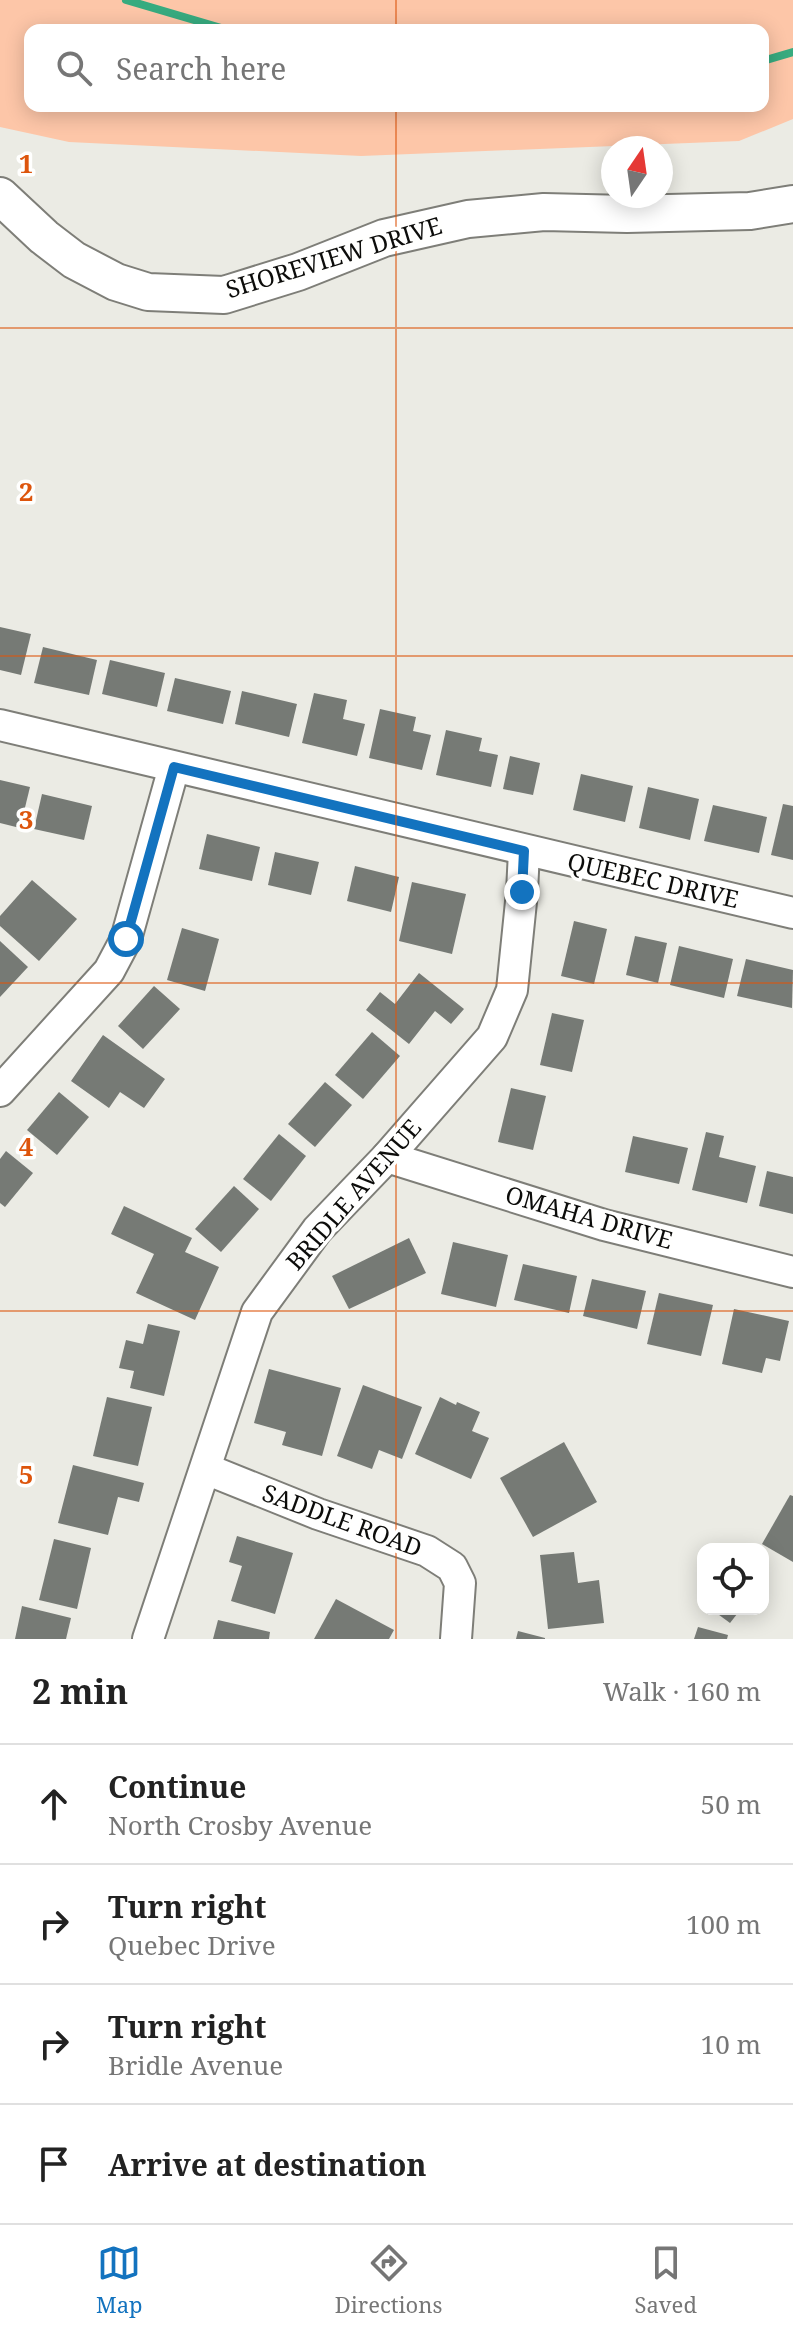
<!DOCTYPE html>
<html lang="en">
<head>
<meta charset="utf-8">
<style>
	:root { --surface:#fff; --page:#f6f6f6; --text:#222; --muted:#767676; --line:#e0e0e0; --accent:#1373bf }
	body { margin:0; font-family:"Noto Serif",serif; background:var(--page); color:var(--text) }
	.controls { position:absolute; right:24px; bottom:24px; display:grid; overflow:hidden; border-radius:16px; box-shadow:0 4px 20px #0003 }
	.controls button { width:72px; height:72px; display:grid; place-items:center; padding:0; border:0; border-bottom:2px solid var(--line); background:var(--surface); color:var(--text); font:40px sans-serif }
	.compass { position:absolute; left:601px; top:136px; width:72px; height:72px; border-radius:50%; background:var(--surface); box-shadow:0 4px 20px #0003; rotate:13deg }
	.stop { position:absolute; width:24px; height:24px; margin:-18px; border:6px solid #1373bf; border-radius:50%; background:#fff }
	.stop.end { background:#1373bf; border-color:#fff; box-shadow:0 2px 8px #0008 }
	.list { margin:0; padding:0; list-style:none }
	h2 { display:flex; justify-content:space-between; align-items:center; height:104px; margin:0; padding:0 32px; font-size:34px }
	h2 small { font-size:26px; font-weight:400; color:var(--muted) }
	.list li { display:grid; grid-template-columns:52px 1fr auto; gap:24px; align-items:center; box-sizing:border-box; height:120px; padding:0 32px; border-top:2px solid var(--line) }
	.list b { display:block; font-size:30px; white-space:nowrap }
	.list p { margin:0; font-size:26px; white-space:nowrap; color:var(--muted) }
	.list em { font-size:26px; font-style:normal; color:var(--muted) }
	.icon { flex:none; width:44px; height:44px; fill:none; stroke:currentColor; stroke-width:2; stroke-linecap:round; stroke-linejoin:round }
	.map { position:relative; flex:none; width:793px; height:1639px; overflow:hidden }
	.search { position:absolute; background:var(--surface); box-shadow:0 4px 20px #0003; left:24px; right:24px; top:24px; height:88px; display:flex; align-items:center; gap:20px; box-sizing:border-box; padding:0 28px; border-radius:16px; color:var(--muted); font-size:30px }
	.sheet { height:584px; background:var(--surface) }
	nav { display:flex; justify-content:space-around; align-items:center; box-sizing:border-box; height:112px; border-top:2px solid var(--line); background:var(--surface); font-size:22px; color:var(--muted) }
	nav a { display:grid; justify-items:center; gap:4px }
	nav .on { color:var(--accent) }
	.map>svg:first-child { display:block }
	.green { fill:#fdc6a8; fill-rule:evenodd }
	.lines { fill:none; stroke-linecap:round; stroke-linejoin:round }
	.stream { stroke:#37ab7f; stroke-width:8 }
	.building { fill:#767a75 }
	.minor-casing { stroke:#7e7e78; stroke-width:34 }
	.tertiary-casing { stroke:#7e7e78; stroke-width:40 }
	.minor { stroke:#fff; stroke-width:30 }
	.tertiary { stroke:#fff; stroke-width:36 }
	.route { stroke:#1373bf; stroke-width:10 }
	.grid { fill:none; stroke:#dd550c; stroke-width:2; stroke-opacity:0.55 }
	.labels { text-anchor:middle; stroke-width:7; stroke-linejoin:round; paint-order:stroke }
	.street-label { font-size:24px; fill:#0c0c0a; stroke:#fffffe }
	.grid-label { font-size:26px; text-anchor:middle; font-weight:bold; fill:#dd550c; stroke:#fffffe; stroke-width:7; stroke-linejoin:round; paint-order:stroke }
</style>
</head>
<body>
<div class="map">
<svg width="793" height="1639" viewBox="0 0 793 1639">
	<rect width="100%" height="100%" fill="#ebebe4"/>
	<path class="green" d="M0,0H793V119L739,141L361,156L69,142L0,127ZM30,30H763V106H30Z"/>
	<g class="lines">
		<g class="stream">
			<path d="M126,0L228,30"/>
			<path d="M763,61L793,52"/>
		</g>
	</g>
	<g class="building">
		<path d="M0,627L31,634L21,675L0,670Z"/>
		<path d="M43,647L97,660L89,695L34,683Z"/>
		<path d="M110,660L165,673L157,707L102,694Z"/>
		<path d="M175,678L231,691L223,724L167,711Z"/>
		<path d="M242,691L297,704L289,737L235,724Z"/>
		<path d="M314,693L347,700L343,719L365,724L357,756L302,743Z"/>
		<path d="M380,709L416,717L413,731L431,735L422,770L369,758Z"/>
		<path d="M446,730L482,738L479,751L498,755L491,787L436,775Z"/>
		<path d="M510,756L540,763L533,795L503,789Z"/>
		<path d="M581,774L633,786L625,822L573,810Z"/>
		<path d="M0,780L30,787L20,828L0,823Z"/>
		<path d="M648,787L699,799L690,840L639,828Z"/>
		<path d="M42,794L92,806L84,840L34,829Z"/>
		<path d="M783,804L793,806V860L771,855Z"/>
		<path d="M713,805L767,817L759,853L704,841Z"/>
		<path d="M207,834L260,847L252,881L199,869Z"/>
		<path d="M275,852L319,862L311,895L268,885Z"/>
		<path d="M355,866L399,877L391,912L347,901Z"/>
		<path d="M32,880L77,919L39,961L0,926V916Z"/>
		<path d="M412,882L466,894L452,954L399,941Z"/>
		<path d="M574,921L607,929L594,984L561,976Z"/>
		<path d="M182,928L219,939L205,991L167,980Z"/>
		<path d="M635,936L667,943L658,983L626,975Z"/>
		<path d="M0,941L28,967L0,997Z"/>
		<path d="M679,946L733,959L724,998L670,985Z"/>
		<path d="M746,959L793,970L792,1008L737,996Z"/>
		<path d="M419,973L464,1009L451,1024L435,1011L409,1044L366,1010L380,992L395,1004Z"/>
		<path d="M154,986L180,1009L143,1049L118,1026Z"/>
		<path d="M552,1013L584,1020L572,1072L540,1065Z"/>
		<path d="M372,1032L400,1056L363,1099L335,1075Z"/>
		<path d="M103,1035L165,1079L144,1108L120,1092L109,1108L71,1081Z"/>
		<path d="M325,1082L352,1105L315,1147L288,1124Z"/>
		<path d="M511,1088L546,1096L533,1150L498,1142Z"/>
		<path d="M59,1092L89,1117L57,1155L27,1130Z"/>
		<path d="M706,1132L724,1136L719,1157L756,1166L747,1203L692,1190Z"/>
		<path d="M279,1134L306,1156L271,1201L243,1179Z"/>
		<path d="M633,1136L688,1148L679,1184L625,1172Z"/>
		<path d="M6,1151L33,1173L5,1207L0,1203V1159Z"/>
		<path d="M767,1171L793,1177V1214L759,1206Z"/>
		<path d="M234,1186L259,1209L221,1252L195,1229Z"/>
		<path d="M124,1206L192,1238L185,1252L219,1267L195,1320L136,1293L154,1254L111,1234Z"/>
		<path d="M409,1238L426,1273L349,1309L332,1276Z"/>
		<path d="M453,1242L508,1255L496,1307L441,1294Z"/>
		<path d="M523,1264L577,1276L569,1313L514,1300Z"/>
		<path d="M592,1279L646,1291L637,1329L583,1316Z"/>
		<path d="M659,1293L713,1305L701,1356L647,1344Z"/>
		<path d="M734,1309L789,1321L780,1361L766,1358L762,1373L722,1364Z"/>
		<path d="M148,1324L180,1331L164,1396L130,1388L134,1371L119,1368L126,1340L143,1344Z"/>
		<path d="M269,1369L341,1388L322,1456L282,1445L286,1432L254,1423Z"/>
		<path d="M363,1385L422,1407L402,1459L379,1450L372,1469L337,1456Z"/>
		<path d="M107,1397L152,1407L138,1466L93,1456Z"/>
		<path d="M440,1397L456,1405L457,1402L480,1412L472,1431L489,1438L471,1479L415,1454Z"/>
		<path d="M564,1442L597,1502L533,1537L500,1478Z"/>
		<path d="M73,1465L144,1483L139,1502L118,1497L108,1535L58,1523Z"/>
		<path d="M790,1495L793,1496V1562L762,1544Z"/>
		<path d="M237,1536L293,1553L275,1614L231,1601L242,1566L229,1562Z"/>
		<path d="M54,1539L91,1548L77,1609L39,1600Z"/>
		<path d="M574,1552L578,1583L599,1580L604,1623L548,1629L540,1555Z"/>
		<path d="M336,1599L394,1630L389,1639H314Z"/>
		<path d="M22,1606L71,1618L66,1639H15Z"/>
		<path d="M711,1609H741L730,1623Z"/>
		<path d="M218,1620L270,1632L269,1639H213Z"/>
		<path d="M698,1627L728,1635L727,1639H694Z"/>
		<path d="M518,1631L545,1638V1639H516Z"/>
	</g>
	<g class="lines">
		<defs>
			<g id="minor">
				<path d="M0,725L793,913"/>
				<path d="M0,1091L109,971L126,939L174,767"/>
				<path d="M387,1157L604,1225L793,1272"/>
				<path d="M206,1469L318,1514L427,1551L452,1567L460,1583L456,1639"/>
				<path d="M148,1639L257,1312L317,1230L387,1157L492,1037L512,990L522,892L524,851"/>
			</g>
			<path id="tertiary" d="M0,196L44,237L74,260L116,282L148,292L224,295L298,272L384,238L468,219L544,212L627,214L750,211L793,204"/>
		</defs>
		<use href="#minor" class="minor-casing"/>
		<use href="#tertiary" class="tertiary-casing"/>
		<use href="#minor" class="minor"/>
		<use href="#tertiary" class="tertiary"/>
	</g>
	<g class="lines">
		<path class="route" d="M126,939L174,767L524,851L522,892"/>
	</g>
	<path class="grid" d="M396,0V30M396,106V1639M0,328H793M0,656H793M0,983H793M0,1311H793"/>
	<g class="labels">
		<g class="street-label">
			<text transform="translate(334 258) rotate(-17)" y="8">SHOREVIEW DRIVE</text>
			<text transform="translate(653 881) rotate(13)" y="8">QUEBEC DRIVE</text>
			<text transform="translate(354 1195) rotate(-49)" y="8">BRIDLE AVENUE</text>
			<text transform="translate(589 1218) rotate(16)" y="8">OMAHA DRIVE</text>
			<text transform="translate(342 1521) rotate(20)" y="8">SADDLE ROAD</text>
		</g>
	</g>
	<g class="grid-label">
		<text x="26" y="173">1</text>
		<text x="26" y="501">2</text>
		<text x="26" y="829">3</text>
		<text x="26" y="1156">4</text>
		<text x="26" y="1484">5</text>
	</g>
</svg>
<div class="controls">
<button><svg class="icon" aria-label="locate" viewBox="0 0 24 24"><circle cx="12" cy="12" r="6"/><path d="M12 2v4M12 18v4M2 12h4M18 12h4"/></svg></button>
</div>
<svg class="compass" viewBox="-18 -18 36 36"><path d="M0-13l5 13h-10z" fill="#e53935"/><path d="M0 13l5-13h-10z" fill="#767676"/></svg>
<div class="stop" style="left:126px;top:939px"></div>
<div class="stop end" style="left:522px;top:892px"></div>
<div class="search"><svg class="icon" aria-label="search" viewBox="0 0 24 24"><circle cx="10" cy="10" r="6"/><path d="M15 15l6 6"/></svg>Search here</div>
</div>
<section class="sheet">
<h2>2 min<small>Walk · 160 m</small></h2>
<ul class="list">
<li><svg class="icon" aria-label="ahead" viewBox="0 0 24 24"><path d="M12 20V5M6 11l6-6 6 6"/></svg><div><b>Continue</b><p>North Crosby Avenue</p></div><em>50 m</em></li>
<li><svg class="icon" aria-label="right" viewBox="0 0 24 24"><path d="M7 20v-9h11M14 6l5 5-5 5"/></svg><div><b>Turn right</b><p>Quebec Drive</p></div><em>100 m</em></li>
<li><svg class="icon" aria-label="right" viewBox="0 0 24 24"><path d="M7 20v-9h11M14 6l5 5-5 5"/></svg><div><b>Turn right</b><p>Bridle Avenue</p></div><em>10 m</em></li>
<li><svg class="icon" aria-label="arrive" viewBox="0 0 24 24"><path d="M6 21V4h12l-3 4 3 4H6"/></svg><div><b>Arrive at destination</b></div></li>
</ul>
</section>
<nav>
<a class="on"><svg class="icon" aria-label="map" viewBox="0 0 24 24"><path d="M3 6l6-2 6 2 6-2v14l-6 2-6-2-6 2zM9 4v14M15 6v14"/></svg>Map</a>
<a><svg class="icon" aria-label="directions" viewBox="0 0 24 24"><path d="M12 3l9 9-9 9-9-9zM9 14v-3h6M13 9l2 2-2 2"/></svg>Directions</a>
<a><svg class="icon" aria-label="saved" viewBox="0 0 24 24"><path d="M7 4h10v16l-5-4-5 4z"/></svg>Saved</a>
</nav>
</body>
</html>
